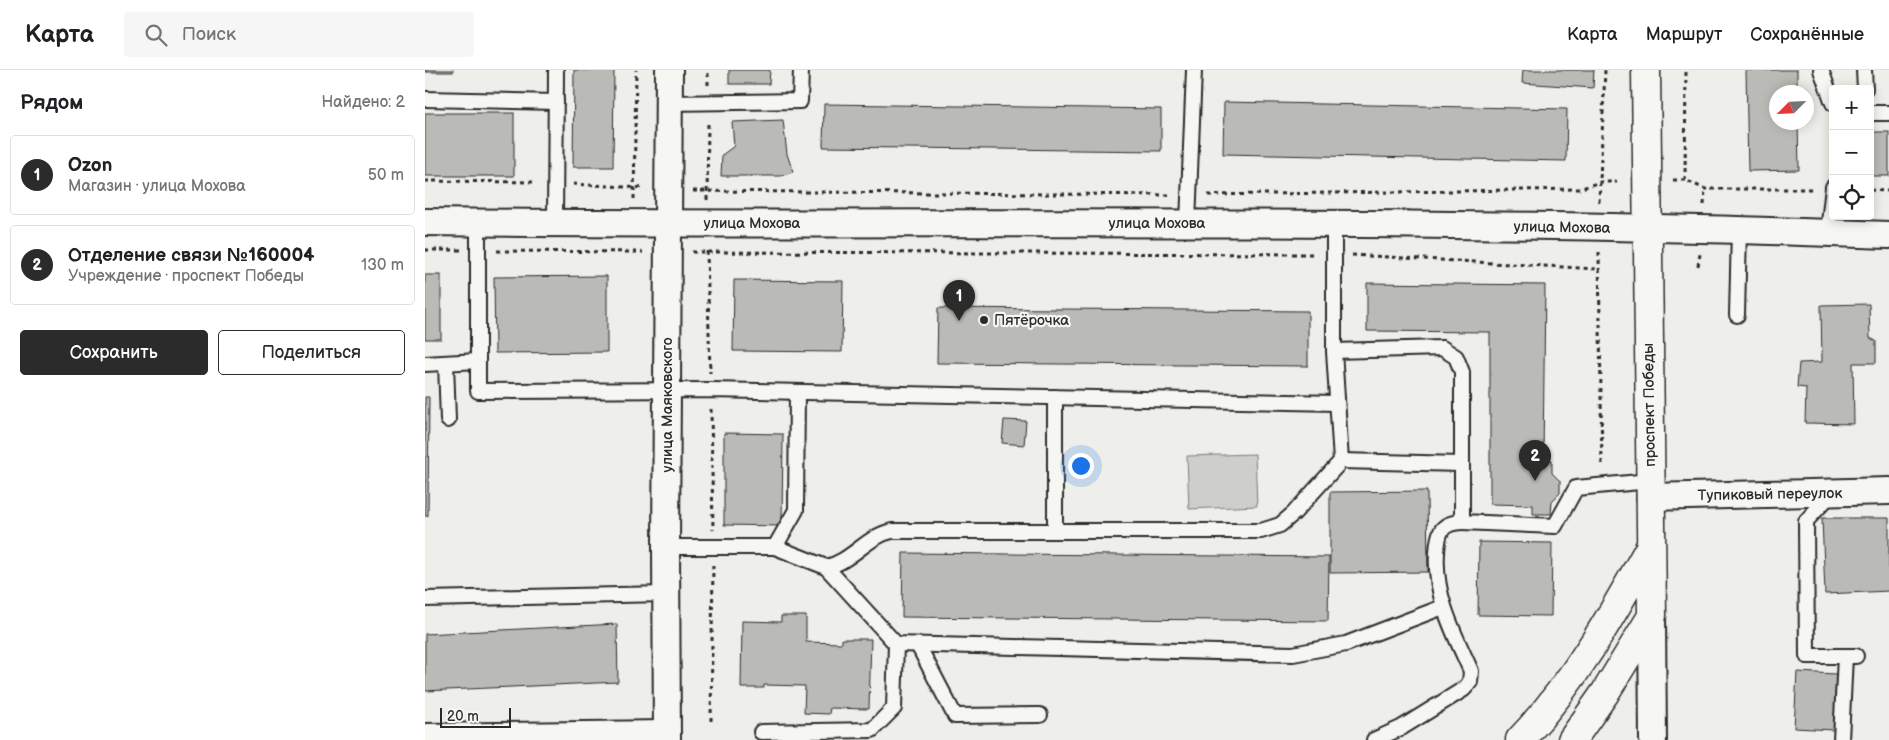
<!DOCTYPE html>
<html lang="ru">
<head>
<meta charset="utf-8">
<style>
	:root { --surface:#fff; --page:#f6f6f6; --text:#202124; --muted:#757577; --line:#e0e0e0; --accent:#2b2b2b }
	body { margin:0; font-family:"Balsamiq Sans",sans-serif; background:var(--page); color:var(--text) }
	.controls { position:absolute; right:15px; top:15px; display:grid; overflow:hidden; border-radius:5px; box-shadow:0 2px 12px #0003 }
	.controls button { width:45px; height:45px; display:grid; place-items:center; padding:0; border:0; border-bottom:1px solid var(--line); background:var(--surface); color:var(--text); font:25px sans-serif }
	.compass { position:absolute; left:1344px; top:15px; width:45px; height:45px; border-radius:50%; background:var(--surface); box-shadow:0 2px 12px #0003; rotate:246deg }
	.scale { position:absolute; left:15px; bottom:12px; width:71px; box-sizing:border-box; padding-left:5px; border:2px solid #2b2b2b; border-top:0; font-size:14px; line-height:18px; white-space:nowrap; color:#2b2b2b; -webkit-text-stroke:4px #f6f6f2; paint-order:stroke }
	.you { position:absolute; left:655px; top:395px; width:18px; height:18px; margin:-12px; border:4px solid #fff; border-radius:50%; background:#1a73e8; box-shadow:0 0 0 8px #1a73e833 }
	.badge { display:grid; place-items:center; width:32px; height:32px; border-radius:50%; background:var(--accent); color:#fff; font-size:16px; font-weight:700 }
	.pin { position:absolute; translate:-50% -41px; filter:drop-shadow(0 1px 2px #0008) }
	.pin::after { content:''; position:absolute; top:26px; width:18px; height:15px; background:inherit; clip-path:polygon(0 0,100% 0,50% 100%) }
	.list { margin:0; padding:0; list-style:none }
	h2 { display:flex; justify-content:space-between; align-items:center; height:65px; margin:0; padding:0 20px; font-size:21px }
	h2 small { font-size:16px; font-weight:400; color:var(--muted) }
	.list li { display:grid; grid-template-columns:32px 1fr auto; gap:15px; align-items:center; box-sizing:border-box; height:80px; margin:0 10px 10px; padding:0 10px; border:1px solid var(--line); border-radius:5px }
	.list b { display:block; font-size:19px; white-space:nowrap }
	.list p { margin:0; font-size:16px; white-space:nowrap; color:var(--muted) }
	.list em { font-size:16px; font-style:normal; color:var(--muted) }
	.actions { display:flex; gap:10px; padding:15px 20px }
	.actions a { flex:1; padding:11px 0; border:1px solid var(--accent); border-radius:5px; text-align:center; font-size:18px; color:var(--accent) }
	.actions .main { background:var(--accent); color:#fff }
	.icon { flex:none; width:28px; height:28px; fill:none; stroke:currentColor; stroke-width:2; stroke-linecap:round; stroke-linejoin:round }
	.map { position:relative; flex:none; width:1464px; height:670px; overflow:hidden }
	header { display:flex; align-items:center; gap:30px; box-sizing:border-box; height:70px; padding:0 25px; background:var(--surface); border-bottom:1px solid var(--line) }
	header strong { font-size:24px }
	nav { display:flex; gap:28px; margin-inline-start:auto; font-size:18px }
	.search { width:350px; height:45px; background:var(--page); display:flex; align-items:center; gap:12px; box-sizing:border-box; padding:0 18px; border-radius:5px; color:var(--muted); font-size:19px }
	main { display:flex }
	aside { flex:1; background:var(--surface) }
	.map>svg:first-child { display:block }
	.green { fill:#cececa; stroke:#7c7c7a }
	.building { fill:#babab7; stroke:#2b2b2b }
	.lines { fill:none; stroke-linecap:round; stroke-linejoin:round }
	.lane-casing { stroke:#2b2b2b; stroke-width:18 }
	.street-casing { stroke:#2b2b2b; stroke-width:30 }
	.secondary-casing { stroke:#2b2b2b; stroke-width:31 }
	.path { stroke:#2b2b2b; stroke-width:3; stroke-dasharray:4 4; stroke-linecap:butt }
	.lane { stroke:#f6f6f2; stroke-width:14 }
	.street { stroke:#f6f6f2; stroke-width:26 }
	.secondary { stroke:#f6f6f2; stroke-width:28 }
	.poi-dot { fill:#2b2b2b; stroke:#f6f6f2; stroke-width:2 }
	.labels { text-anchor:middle; stroke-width:4.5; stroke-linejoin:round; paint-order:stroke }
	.street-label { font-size:15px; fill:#2b2b2b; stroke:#f6f6f2 }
	.poi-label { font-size:15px; fill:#2b2b2b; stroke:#f6f6f2; text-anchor:start }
</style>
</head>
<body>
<header>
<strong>Карта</strong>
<div class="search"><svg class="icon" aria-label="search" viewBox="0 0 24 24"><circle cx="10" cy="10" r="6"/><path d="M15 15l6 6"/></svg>Поиск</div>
<nav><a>Карта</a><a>Маршрут</a><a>Сохранённые</a></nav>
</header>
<main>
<aside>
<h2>Рядом<small>Найдено: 2</small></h2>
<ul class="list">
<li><span class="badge">1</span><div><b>Ozon</b><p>Магазин · улица Мохова</p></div><em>50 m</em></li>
<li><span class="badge">2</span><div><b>Отделение связи №160004</b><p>Учреждение · проспект Победы</p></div><em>130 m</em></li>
</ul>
<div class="actions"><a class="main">Сохранить</a><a>Поделиться</a></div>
</aside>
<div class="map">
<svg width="1464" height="670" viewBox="0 0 1464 670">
	<rect width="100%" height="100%" fill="#eeeeea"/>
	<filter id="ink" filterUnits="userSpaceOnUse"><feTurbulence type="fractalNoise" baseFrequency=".02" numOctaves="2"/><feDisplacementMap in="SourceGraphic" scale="10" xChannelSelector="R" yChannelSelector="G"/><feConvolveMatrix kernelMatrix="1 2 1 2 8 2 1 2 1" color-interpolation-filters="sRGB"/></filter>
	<g filter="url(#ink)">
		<path class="green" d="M830,384L832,436L764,439L762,386Z"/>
		<g class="building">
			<rect x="0" y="0" width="28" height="2"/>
			<path d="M149,0H189L188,97H148Z"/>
			<path d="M304,0H345L344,14H304Z"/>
			<path d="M1098,0H1169L1168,18L1097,13Z"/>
			<path d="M1321,0H1372V22H1352V52H1373L1374,100L1323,101Z"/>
			<path d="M799,32L1142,39L1141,91L798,84Z"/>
			<path d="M399,34L736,39V81L398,77Z"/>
			<rect x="0" y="43" width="89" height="63"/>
			<path d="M358,50L362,84L368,102L356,106H296L297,85L309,76L307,52Z"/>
			<rect x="1445" y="62" width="19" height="44"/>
			<rect x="0" y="205" width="16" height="64"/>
			<path d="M182,206V282L70,283L69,207Z"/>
			<path d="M309,210L418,211L417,282L308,281Z"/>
			<path d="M942,213L1120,215L1118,390H1127V403L1135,411V423L1127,431L1126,444H1108V435L1065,434V262L942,261Z"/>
			<path d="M1444,234L1445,268L1451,271V293H1428L1429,354L1380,353L1381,318L1372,317L1374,293L1397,292L1396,235Z"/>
			<path d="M513,238L883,241V296L512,293Z"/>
			<path d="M0,327H4L3,446H0Z"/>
			<path d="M579,350L601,351L599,375L577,373Z"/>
			<path d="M299,363L358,364L357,456L299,455Z"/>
			<path d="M1002,421L1003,502L905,503V422Z"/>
			<path d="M1397,448H1464V521L1400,524Z"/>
			<path d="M1054,472L1127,473L1126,546L1053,545Z"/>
			<path d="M478,483L904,487L903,551L477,547Z"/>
			<path d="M356,546H381V572L417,573V569H446L444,639L405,638L404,644L379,643L380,616L339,615V618H316L317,551L356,552Z"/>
			<path d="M192,554L193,612L0,621V564Z"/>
			<path d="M1372,602L1411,604L1409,660L1369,658Z"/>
		</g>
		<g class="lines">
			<defs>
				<g id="lane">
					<path d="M1396,0L1408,33"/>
					<path d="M1439,0L1440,19"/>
					<path d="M0,29L131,32"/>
					<path d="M243,33L375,31L376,0"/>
					<path d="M1445,43H1464"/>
					<path d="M53,153V321L286,320L912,333"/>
					<path d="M763,153L769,0"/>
					<path d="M130,154L131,0"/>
					<path d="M1403,162L1408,117"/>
					<path d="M1312,245L1314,160"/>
					<path d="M909,281L1017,278L1031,287L1037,302V452L1130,456L1151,418L1225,411"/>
					<path d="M21,293L23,350"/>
					<path d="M0,294L53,291"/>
					<path d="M630,327V461"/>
					<path d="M916,391L1036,394"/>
					<path d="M1407,423L1381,451L1382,586H1431"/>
					<path d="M241,477H350L401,497C426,492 442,466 467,461H836L855,455L869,443L916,391L909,281V153"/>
					<path d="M350,477L371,440L372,322"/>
					<path d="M401,497L471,574L868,584L921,574L1018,537"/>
					<path d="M0,529L241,524"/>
					<path d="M493,575L530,646L615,645"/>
					<path d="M336,662L447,660L469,638L471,574"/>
					<path d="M949,670L976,658L1039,619L1045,612L1046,601C1029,563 1009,526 1012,483C1013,463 1015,453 1037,452"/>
					<path d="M1416,670L1420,586"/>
				</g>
				<g id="street">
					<path d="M0,152C488,157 976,146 1464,165"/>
					<path d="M1225,427L1464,421"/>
					<path d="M1227,546L1228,670"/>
					<path d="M0,667L242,664"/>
					<path d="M242,670L241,477L244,0"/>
				</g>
				<g id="secondary">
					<path d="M1095,670C1149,613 1187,545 1225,477"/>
					<path d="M1147,670L1180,623L1227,546L1221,0"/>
				</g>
			</defs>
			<use href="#lane" class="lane-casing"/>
			<use href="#street" class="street-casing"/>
			<use href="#secondary" class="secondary-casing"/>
			<g class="path">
				<path d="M283,15V0"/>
				<path d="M1248,110H1260L1280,119H1389"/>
				<path d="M1260,110L1261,0"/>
				<path d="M0,111L112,112"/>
				<path d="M148,114L219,118"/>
				<path d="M1445,120L1464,121"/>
				<path d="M268,121L747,125"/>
				<path d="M783,125L1154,119L1175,112H1192"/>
				<path d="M209,129L211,0"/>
				<path d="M282,130L283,51"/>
				<path d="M1174,132L1180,0"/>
				<path d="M1279,135L1280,119"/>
				<path d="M0,180H36"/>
				<path d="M72,181L218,182"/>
				<path d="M282,181L285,303"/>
				<path d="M267,182L890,184"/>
				<path d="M1174,182L1177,397"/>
				<path d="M927,185L1173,199"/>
				<path d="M1273,196L1275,184"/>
				<path d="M286,339L288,460"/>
				<path d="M286,651L288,494"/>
			</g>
			<use href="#lane" class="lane"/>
			<use href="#street" class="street"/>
			<use href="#secondary" class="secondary"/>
		</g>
	</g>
	<circle class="poi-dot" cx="559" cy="250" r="5"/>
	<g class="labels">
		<g class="street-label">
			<text x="327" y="158">улица Мохова</text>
			<text x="732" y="158">улица Мохова</text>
			<text transform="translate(1137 157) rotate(1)" y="5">улица Мохова</text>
			<text transform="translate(242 335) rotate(-90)" y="5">улица Маяковского</text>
			<text transform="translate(1224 335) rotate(-91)" y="5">проспект Победы</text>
			<text transform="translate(1345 424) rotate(-1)" y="5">Тупиковый переулок</text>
		</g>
		<g class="poi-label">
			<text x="569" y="255">Пятёрочка</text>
		</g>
	</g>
</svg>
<div class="controls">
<button>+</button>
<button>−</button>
<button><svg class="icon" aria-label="locate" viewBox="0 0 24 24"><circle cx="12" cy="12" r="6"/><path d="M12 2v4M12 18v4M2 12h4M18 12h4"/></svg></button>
</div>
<svg class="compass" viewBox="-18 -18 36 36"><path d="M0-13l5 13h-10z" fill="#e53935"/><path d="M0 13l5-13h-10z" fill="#757577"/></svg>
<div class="scale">20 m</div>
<div class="you"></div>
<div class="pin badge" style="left:534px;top:251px">1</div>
<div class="pin badge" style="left:1110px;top:411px">2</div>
</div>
</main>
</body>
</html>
